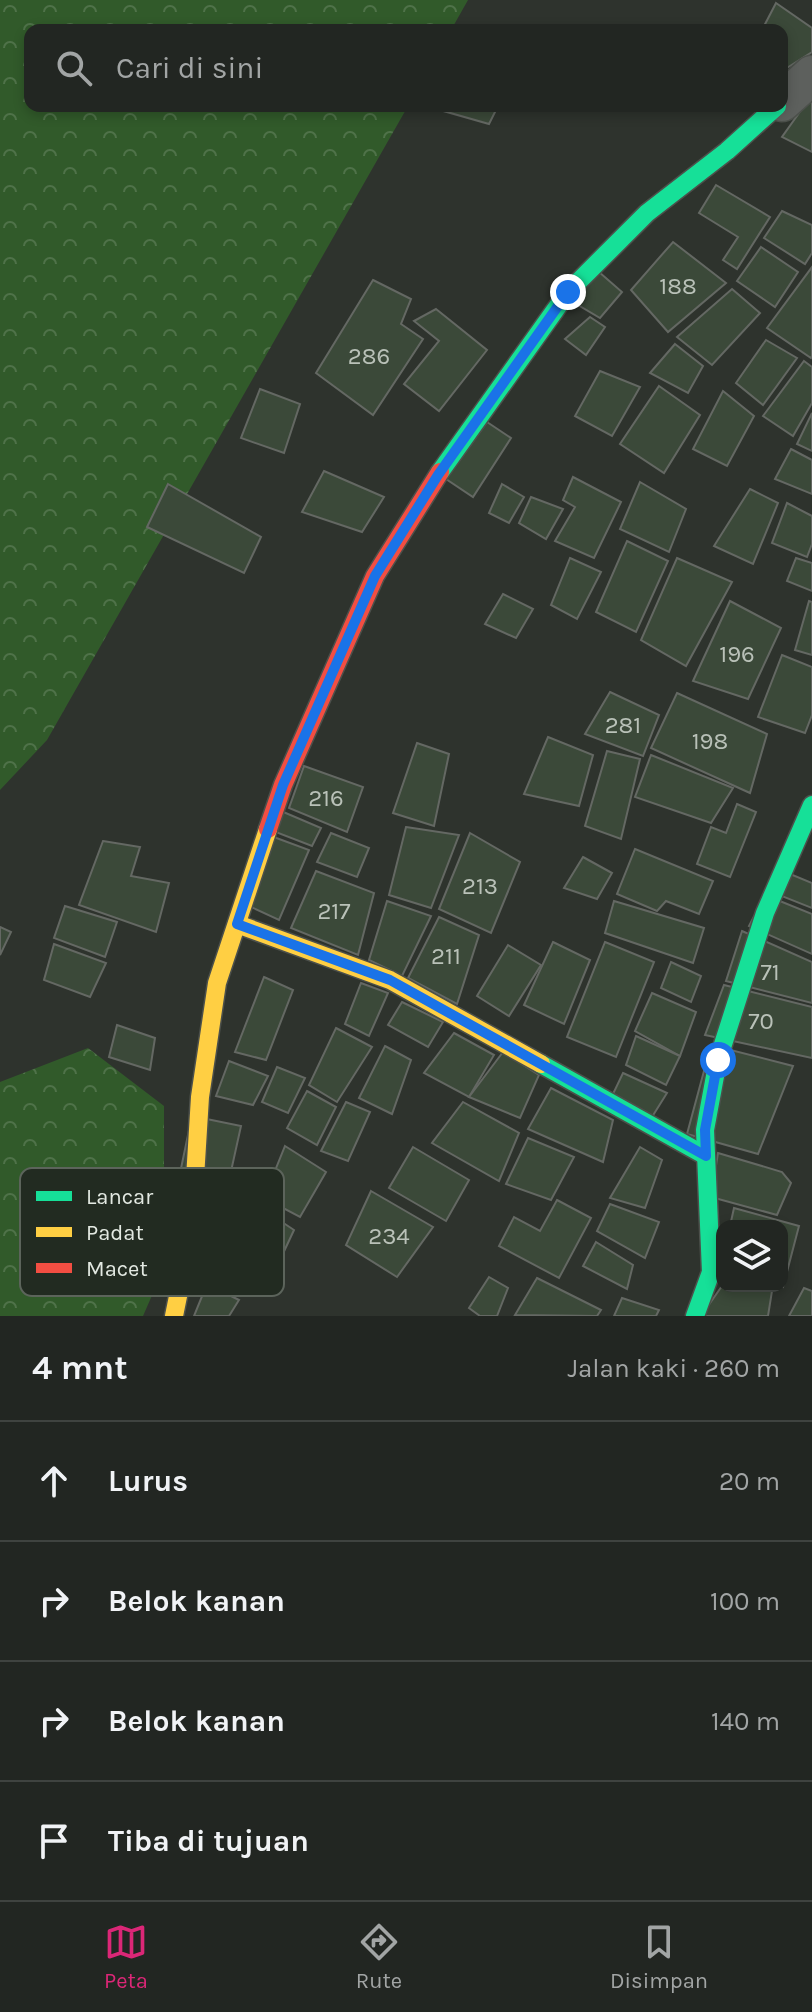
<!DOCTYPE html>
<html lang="id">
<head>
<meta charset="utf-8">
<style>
	:root { --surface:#222622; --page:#2e322f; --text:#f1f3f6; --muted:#a2a5a5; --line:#3f4340; --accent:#db2777 }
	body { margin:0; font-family:Karla,sans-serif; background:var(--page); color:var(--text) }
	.controls { position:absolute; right:24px; bottom:24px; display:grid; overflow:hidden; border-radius:16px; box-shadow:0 4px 12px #0003 }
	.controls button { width:72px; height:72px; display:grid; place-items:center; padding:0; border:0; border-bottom:2px solid var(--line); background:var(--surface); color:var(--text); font:40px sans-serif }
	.stop { position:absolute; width:24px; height:24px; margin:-18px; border:6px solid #1a73e8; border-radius:50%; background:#fff }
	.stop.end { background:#1a73e8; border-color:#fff; box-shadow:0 2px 8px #0008 }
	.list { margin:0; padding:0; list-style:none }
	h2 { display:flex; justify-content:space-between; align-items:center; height:104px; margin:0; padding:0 32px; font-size:34px }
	h2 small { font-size:26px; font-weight:400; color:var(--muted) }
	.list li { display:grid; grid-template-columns:52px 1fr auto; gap:24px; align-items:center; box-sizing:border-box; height:120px; padding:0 32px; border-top:2px solid var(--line) }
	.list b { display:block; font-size:30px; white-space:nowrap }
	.list em { font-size:26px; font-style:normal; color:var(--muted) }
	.icon { flex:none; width:44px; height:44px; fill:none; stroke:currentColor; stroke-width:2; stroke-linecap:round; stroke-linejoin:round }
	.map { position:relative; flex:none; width:812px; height:1316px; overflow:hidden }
	.search { position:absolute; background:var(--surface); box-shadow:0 4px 12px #0003; left:24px; right:24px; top:24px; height:88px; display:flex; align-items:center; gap:20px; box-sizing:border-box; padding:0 28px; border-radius:16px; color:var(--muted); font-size:30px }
	.sheet { height:584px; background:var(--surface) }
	nav { display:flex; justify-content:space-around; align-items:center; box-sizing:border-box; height:112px; border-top:2px solid var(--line); background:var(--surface); font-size:22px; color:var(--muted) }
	nav a { display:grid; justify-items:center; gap:4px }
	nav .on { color:var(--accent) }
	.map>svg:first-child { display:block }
	.forest { fill:url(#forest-crowns) }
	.building { fill:#3b4939; stroke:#646863; stroke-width:2 }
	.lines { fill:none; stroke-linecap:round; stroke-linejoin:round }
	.street-casing { stroke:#4c504b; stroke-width:41 }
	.fast-casing { stroke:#4c504b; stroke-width:21 }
	.slow-casing { stroke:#4c504b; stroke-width:21 }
	.jam-casing { stroke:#4c504b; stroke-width:21 }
	.street { stroke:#5d605d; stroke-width:38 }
	.fast { stroke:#16e098; stroke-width:18 }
	.slow { stroke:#ffcf43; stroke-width:18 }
	.jam { stroke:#f24e42; stroke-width:18 }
	.route { stroke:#1a73e8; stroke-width:10 }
	.labels { text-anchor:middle; stroke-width:7; stroke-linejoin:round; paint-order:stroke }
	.number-label { font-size:24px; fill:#b9c1b8 }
	.key { fill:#222b21; stroke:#5c645b; stroke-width:2 }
	.key-label { font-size:22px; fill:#e3e9e2 }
</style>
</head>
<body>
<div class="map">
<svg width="812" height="1316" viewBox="0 0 812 1316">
	<defs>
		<pattern id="forest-crowns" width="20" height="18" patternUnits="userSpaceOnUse" patternTransform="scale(2)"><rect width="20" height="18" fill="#315a2a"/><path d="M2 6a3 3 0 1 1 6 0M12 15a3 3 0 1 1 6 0" fill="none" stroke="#4f7249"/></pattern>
	</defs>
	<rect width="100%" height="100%" fill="#2e332d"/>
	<g class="forest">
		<path d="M0,0H468L451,30H30V106H408L47,740L0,790Z"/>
		<path d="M88,1048L164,1106V1193L84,1212L71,1283L160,1277L143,1316H0V1082Z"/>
	</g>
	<g class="building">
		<path d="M776,3L812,28V52L782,71V30H762Z"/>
		<path d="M809,99L812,101V152L782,137Z"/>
		<path d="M442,106H498L489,124L440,110Z"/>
		<path d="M716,185L770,217L737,269L723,260L738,237L699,213Z"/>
		<path d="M782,211L812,225V253L805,264L764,238Z"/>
		<path d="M673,242L726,283L668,332L631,290Z"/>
		<path d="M761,247L798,272L775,307L737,281Z"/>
		<path d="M812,267V356L811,358L767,328Z"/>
		<path d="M599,272L622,292L600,318L568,299Z"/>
		<path d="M373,280L411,299L401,324L423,339L373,415L316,373Z"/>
		<path d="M732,289L760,313L712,365L677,337Z"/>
		<path d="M436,309L487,350L439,411L404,384L439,341L414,321Z"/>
		<path d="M590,317L605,327L586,355L565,339Z"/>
		<path d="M766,340L797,358L763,405L736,383Z"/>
		<path d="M675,344L703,366L688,393L650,373Z"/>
		<path d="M804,361L812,367V403L793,436L763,416Z"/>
		<path d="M600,371L640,387L612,436L575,416Z"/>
		<path d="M659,386L700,415L664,473L620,444Z"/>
		<path d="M260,389L300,404L284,453L241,438Z"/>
		<path d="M723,391L754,416L727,466L693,449Z"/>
		<path d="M812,413V451L797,444Z"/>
		<path d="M487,422L511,438L473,497L446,479Z"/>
		<path d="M791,449L812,460V494L775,479Z"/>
		<path d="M324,471L384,497L362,532L302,512Z"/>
		<path d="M573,477L621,502L594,558L555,541L575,507L563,500Z"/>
		<path d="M640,482L686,509L669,552L620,529Z"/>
		<path d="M168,484L261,537L244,573L147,527Z"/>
		<path d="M502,484L524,497L509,523L489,513Z"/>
		<path d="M750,489L778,503L753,564L714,546Z"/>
		<path d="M531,497L563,509L546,539L519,523Z"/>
		<path d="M787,503L812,516V544L807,557L772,543Z"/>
		<path d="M627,541L668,561L636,632L596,612Z"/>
		<path d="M570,558L601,572L577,619L551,605Z"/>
		<path d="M677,558L732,582L686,666L641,640Z"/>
		<path d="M796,558L812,563V591L787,581Z"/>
		<path d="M503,594L533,609L516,638L485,624Z"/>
		<path d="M730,601L781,628L748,699L693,681Z"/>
		<path d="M809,601L812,602V655L795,650Z"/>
		<path d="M782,655L812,667V715L805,733L758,717Z"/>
		<path d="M610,692L659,715L643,756L585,734Z"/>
		<path d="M677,693L767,734L750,793L651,748Z"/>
		<path d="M548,737L593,755L579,806L524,794Z"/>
		<path d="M417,743L449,754L434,826L393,813Z"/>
		<path d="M607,751L640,759L621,839L585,826Z"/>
		<path d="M651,755L733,788L711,823L635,797Z"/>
		<path d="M304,766L363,787L347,832L289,808Z"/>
		<path d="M737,804L756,812L730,877L697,864L711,827L726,833Z"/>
		<path d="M281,811L321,828L312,846L273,831Z"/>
		<path d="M406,827L459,835L431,908L389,895Z"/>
		<path d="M331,833L369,848L357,877L317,862Z"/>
		<path d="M470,833L520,862L491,933L439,909Z"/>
		<path d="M271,836L309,850L279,920L249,906Z"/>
		<path d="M103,841L140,847L131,876L169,883L156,932L79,905Z"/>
		<path d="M635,849L713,881L699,914L666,901L657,911L617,894Z"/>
		<path d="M583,857L612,873L597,899L564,888Z"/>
		<path d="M778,869L812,883V908L769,891Z"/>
		<path d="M316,871L374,893L358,955L291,928Z"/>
		<path d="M765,895L812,914V954L749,926Z"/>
		<path d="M387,901L431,916L402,976L369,960Z"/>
		<path d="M614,901L704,928L693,963L605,933Z"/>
		<path d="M65,906L117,922L105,957L54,938Z"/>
		<path d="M439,917L479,935L457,1004L408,978Z"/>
		<path d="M0,927L11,932L0,955Z"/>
		<path d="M742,931L812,962V1003L726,981Z"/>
		<path d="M553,942L590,960L564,1024L524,1005Z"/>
		<path d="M605,942L654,962L616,1057L567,1037Z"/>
		<path d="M54,944L106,963L90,997L44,980Z"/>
		<path d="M508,945L541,965L509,1016L477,996Z"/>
		<path d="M671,962L701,976L691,1002L661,988Z"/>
		<path d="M264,977L293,990L266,1060L235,1052Z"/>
		<path d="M361,983L388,993L369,1036L345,1024Z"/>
		<path d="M724,985L812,1007V1058L705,1035Z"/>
		<path d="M652,993L696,1012L680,1056L635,1031Z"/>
		<path d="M402,1002L443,1022L428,1047L388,1025Z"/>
		<path d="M117,1025L155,1038L150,1070L109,1057Z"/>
		<path d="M336,1028L372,1047L337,1102L309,1085Z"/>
		<path d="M454,1033L494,1055L469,1097L424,1073Z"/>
		<path d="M636,1036L680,1056L666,1085L626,1065Z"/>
		<path d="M711,1045L793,1066L758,1154L687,1134Z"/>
		<path d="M385,1046L411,1060L392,1114L359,1098Z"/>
		<path d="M503,1052L539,1075L520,1118L469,1097Z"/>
		<path d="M229,1061L268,1076L253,1105L216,1096Z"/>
		<path d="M277,1067L305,1078L288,1113L262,1102Z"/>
		<path d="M623,1073L667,1093L652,1117L612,1096Z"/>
		<path d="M551,1088L613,1120L603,1162L528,1129Z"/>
		<path d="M307,1091L336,1107L317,1145L287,1128Z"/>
		<path d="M346,1102L370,1112L348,1161L321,1151Z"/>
		<path d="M463,1102L519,1133L499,1181L432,1143Z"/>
		<path d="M192,1116L241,1126L228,1185L179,1178Z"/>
		<path d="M528,1138L574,1157L551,1200L506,1184Z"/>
		<path d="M285,1146L326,1172L300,1217L264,1198Z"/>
		<path d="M413,1147L469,1180L446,1221L389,1188Z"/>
		<path d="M640,1147L662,1160L645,1208L610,1198Z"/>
		<path d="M718,1153L782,1172L791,1183L777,1215L711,1197Z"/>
		<path d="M371,1191L433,1227L397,1277L346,1245Z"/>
		<path d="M557,1200L591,1218L559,1278L499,1246L514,1217L540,1231Z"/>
		<path d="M610,1204L659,1222L645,1258L597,1231Z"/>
		<path d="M261,1208L294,1230L266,1290L233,1273Z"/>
		<path d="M734,1208L799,1226L783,1287L780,1286H782V1226H730Z"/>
		<path d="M596,1242L633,1265L627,1289L583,1266Z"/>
		<path d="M489,1277L508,1288L497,1316H480L469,1308Z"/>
		<path d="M537,1278L601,1310L597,1316L515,1315Z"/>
		<path d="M207,1284L239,1300L229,1316H194Z"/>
		<path d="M722,1286H752L772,1291L768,1316H701Z"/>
		<path d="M804,1288L812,1291V1316H789Z"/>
		<path d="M622,1298L659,1310L656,1316H614Z"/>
	</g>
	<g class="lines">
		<defs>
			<path id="street" d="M782,102L812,75"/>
			<g id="fast">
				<path d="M440,472L568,292L647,213L727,151L777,106"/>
				<path d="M541,1064L706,1156"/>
				<path d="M695,1316L711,1272L705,1130L718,1060L765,913L812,805"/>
			</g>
			<g id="slow">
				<path d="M237,924L390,980L541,1064"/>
				<path d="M174,1316L192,1227L200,1097L217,983L268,829"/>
			</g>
			<path id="jam" d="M268,829L283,785L375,576L440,472"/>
		</defs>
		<use href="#street" class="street-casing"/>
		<use href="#fast" class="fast-casing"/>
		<use href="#slow" class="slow-casing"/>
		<use href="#jam" class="jam-casing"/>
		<use href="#street" class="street"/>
		<use href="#fast" class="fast"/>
		<use href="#slow" class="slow"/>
		<use href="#jam" class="jam"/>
	</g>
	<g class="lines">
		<path class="route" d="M568,292L438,475L375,576L283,785L237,924L390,980L706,1156L705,1130L718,1060"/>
	</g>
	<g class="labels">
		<g class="number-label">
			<text x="678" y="294">188</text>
			<text x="369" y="364">286</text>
			<text x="737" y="662">196</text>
			<text x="623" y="733">281</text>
			<text x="710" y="749">198</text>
			<text x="326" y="806">216</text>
			<text x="480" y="894">213</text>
			<text x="334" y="919">217</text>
			<text x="446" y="964">211</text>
			<text x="770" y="980">71</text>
			<text x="761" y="1029">70</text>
			<text x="389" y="1244">234</text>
		</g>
	</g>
	<rect x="20" y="1168" width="264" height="128" rx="12" class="key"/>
	<rect x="36" y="1191" width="36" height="10" fill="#16e098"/>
	<rect x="36" y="1227" width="36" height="10" fill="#ffcf43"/>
	<rect x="36" y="1263" width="36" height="10" fill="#f24e42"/>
	<g class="key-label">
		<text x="86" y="1204">Lancar</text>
		<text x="86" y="1240">Padat</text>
		<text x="86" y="1276">Macet</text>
	</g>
</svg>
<div class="controls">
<button><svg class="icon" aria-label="layers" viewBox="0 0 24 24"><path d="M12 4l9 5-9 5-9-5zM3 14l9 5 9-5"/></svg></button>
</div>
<div class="stop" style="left:718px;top:1060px"></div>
<div class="stop end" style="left:568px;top:292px"></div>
<div class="search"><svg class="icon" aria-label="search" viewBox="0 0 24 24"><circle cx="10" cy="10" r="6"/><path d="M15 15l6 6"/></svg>Cari di sini</div>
</div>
<section class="sheet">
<h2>4 mnt<small>Jalan kaki · 260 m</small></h2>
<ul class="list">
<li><svg class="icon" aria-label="ahead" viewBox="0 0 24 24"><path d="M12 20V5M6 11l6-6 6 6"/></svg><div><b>Lurus</b></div><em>20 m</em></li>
<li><svg class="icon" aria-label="right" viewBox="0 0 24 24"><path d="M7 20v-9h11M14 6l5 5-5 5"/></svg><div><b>Belok kanan</b></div><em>100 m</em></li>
<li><svg class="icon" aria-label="right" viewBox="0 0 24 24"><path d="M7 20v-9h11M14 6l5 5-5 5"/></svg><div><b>Belok kanan</b></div><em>140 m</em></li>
<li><svg class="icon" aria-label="arrive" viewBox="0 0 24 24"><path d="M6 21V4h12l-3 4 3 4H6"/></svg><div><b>Tiba di tujuan</b></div></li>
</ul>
</section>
<nav>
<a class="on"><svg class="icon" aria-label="map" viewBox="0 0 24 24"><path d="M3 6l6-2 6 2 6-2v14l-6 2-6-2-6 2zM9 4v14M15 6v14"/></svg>Peta</a>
<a><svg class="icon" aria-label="directions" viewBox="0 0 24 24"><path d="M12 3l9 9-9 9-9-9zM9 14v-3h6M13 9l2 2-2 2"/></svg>Rute</a>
<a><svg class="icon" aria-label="saved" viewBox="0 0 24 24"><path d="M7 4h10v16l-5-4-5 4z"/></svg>Disimpan</a>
</nav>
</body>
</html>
